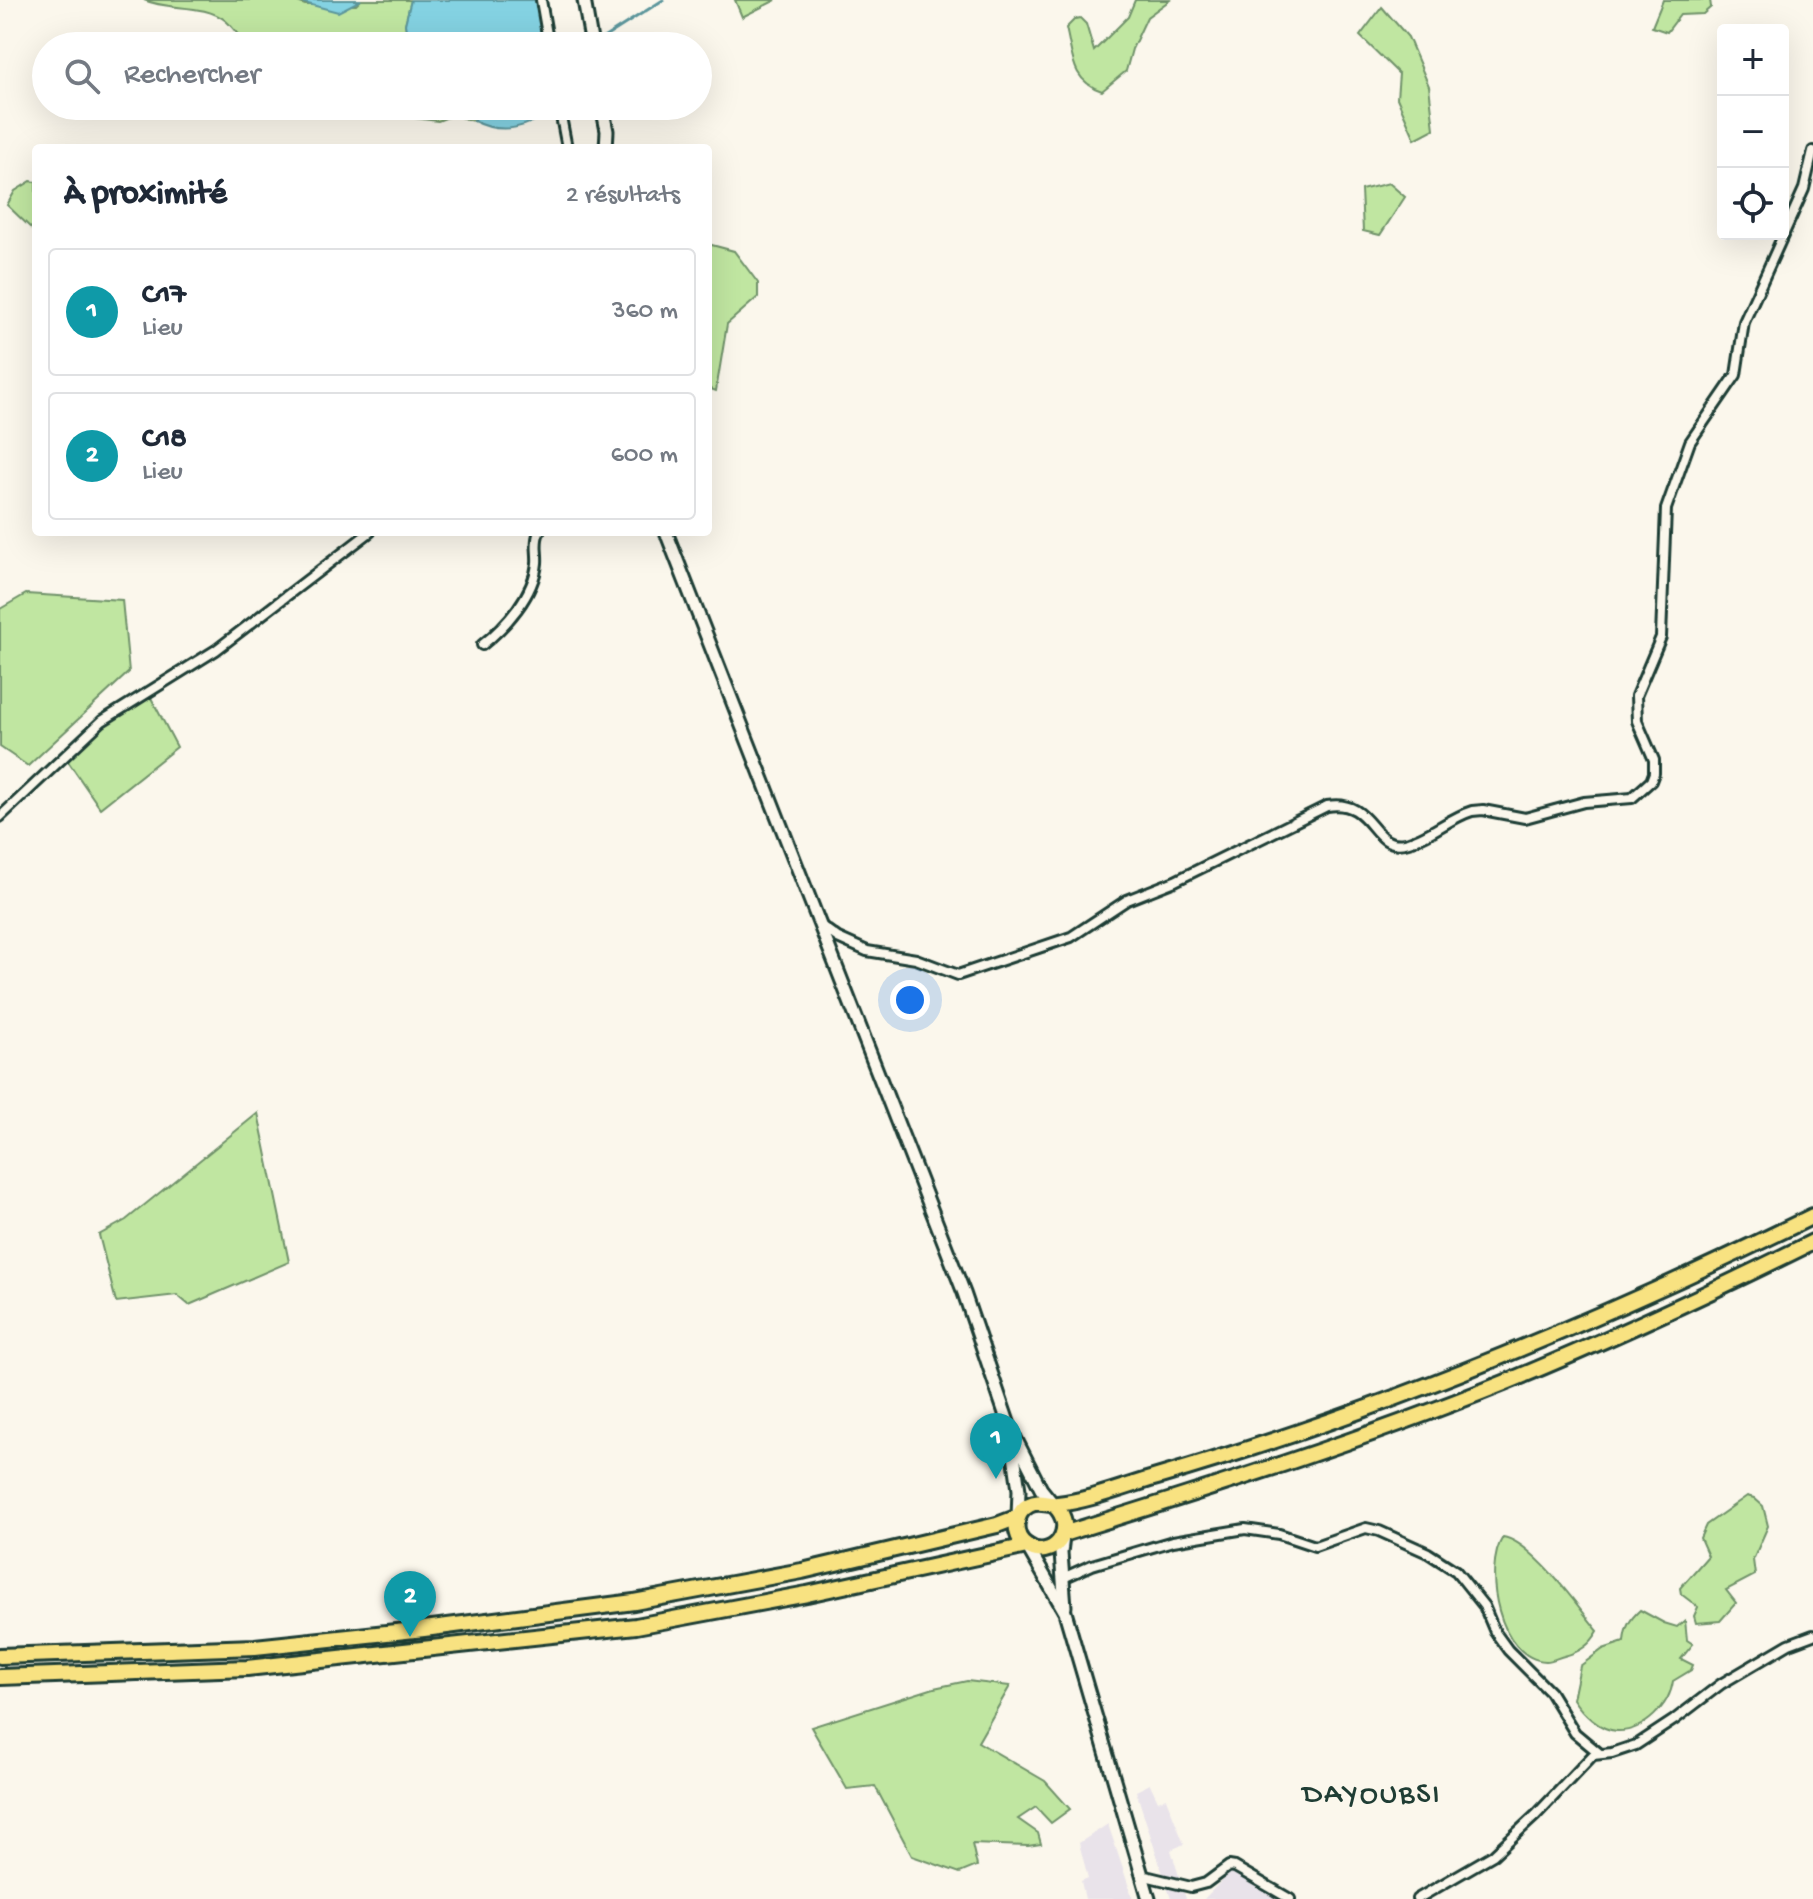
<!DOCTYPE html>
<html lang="fr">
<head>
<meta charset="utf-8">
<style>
	:root { --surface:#fff; --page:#f6f6f7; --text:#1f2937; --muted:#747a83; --line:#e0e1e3; --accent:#2563eb }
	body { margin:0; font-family:"Gochi Hand",sans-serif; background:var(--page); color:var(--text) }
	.controls { position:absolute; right:24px; top:24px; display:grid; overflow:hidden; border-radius:8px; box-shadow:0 8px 32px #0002 }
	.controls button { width:72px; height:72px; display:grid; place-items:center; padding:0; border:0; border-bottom:2px solid var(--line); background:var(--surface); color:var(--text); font:40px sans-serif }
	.you { position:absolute; left:910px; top:1000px; width:28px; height:28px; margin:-20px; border:6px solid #fff; border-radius:50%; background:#1a73e8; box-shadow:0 0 0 12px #1a73e833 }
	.badge { display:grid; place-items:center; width:52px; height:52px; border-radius:50%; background:var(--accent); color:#fff; font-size:26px; font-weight:700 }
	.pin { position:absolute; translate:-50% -66px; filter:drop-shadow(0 2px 4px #0008) }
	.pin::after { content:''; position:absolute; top:42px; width:28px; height:24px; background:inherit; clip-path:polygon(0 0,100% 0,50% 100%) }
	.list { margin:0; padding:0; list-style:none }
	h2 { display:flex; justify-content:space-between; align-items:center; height:104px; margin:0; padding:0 32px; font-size:34px }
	h2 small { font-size:26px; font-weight:400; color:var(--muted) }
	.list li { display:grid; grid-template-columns:52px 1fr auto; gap:24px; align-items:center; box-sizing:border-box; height:128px; margin:0 16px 16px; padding:0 16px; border:2px solid var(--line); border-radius:8px }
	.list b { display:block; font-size:30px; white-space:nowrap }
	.list p { margin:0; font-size:26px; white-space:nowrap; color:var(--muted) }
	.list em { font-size:26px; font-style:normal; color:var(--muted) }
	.icon { flex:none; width:44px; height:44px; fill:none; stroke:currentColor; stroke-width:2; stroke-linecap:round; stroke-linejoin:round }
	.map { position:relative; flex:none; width:1813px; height:1899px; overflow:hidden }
	.search { position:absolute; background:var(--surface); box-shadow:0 8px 32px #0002; left:32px; top:32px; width:680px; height:88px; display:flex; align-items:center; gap:20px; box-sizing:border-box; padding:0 28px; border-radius:44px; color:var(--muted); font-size:30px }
	.panel { position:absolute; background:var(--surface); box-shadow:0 8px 32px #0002; left:32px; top:144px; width:680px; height:392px; border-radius:8px }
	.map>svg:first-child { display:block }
	.built { fill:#e9e3ea }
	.green { fill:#c0e6a1; stroke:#70926a; stroke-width:2 }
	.water { fill:#84d2e2; stroke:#5c969c; stroke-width:2 }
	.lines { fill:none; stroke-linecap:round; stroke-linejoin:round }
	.stream { stroke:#5c969c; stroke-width:3 }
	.minor-casing { stroke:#1f3d34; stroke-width:14 }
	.tertiary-casing { stroke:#1f3d34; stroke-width:17 }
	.trunk-casing { stroke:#1f3d34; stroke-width:20 }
	.minor { stroke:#fbf7ec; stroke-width:8 }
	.tertiary { stroke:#fbf7ec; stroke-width:11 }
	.trunk { stroke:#f8e281; stroke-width:14 }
	.labels { text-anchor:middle; stroke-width:8; stroke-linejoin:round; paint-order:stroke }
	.quarter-label { font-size:30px; letter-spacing:2px; fill:#1f3d34; stroke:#fbf7ec }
</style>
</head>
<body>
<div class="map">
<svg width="1813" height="1899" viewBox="0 0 1813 1899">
	<rect width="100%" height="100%" fill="#fbf7ec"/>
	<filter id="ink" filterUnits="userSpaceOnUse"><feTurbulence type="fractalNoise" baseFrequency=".0125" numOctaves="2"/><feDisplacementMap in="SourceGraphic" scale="16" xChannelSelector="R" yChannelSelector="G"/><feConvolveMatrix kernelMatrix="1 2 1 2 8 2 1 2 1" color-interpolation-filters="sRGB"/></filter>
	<g filter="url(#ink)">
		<g class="built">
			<path d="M1150,1784L1158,1801L1166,1798L1184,1844L1171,1850L1186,1899H1171L1136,1791Z"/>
			<path d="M1108,1824L1133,1899H1085L1081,1881L1088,1878L1079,1843Z"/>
			<path d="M1231,1871L1277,1899H1204Z"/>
		</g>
		<g class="green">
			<path d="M144,0H293L305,5H356L361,0H411L405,24L409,46H247C240,38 234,28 226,21C204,3 169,11 144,0Z"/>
			<path d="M735,0H776L742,17Z"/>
			<path d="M1135,0H1170L1147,17L1132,49L1126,71L1102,91C1071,81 1073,56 1066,28L1075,19L1080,18L1086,24L1094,51L1128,17Z"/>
			<path d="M1663,0H1710L1711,7L1703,14L1680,15L1667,32L1652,27Z"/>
			<path d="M1382,7L1408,37L1429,86L1434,129L1415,139L1397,98L1399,74L1360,36Z"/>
			<path d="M319,106H481L483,109L474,121L453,115L438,121Z"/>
			<path d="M31,181L36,182V233L7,205L15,191Z"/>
			<path d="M1389,183L1405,197L1380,235L1363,231L1361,190Z"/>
			<path d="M708,244L734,251L758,283V297L727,324L716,391L708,388Z"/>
			<path d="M26,594L122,600L129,672L28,766L0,747V609Z"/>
			<path d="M148,692L177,747L100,808L65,757L85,736Z"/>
			<path d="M258,1113L289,1262L189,1305L177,1295L116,1302L99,1235L126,1220Z"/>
			<path d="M1747,1496L1754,1498L1763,1506L1768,1526L1753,1560L1755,1575L1726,1590L1736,1603L1720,1621L1696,1623L1694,1616L1698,1607L1681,1594L1680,1588L1708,1556L1700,1538L1706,1525Z"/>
			<path d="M1503,1537C1533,1542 1578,1607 1598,1631C1590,1645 1580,1652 1564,1656C1559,1657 1552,1661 1546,1661C1499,1660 1482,1569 1503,1537Z"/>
			<path d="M1640,1610L1664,1623L1677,1627L1685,1620L1687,1640L1693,1644L1681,1659L1693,1665L1691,1670L1673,1681C1670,1705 1644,1732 1617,1731C1599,1730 1582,1713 1573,1699L1580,1666L1603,1649L1624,1642C1625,1628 1629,1620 1640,1610Z"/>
			<path d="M967,1681L1010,1686L978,1742L1045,1781L1070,1809L1051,1823L1036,1807L1018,1819L1038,1833L1041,1844L1028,1846L972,1844L977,1866L960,1873L912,1856L875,1786L847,1789L811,1727L934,1688Z"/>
		</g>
		<g class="water">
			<path d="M293,0H361L338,12Z"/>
			<path d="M411,0H536L543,46H409L405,24Z"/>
			<path d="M481,106H554V109C529,127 503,136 474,121L482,109Z"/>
		</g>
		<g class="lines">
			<path class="stream" d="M594,44L663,0"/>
			<defs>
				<g id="minor">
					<path d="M541,0L549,46"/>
					<path d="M559,106L567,148"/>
					<path d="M482,645C506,626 534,595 537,563C538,552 534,543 539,532"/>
					<path d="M0,817L102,721L216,650L370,532"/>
					<path d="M820,925L838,938L867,951L916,959L958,975L1071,937L1127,900L1175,881L1327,806C1374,798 1370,850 1405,843C1428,838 1449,818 1472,811L1483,810L1525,818L1584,802L1632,798L1651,781L1654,773V760L1637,721L1636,696L1661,637L1666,509L1690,442L1736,375L1744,322L1804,189L1813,151"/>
					<path d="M1063,1578L1092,1565L1173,1541L1245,1529L1279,1534L1315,1546L1366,1528L1379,1531L1428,1553L1456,1571L1484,1606L1495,1632L1508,1650L1550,1692L1575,1733L1599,1753"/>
					<path d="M1141,1875L1191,1887L1206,1883L1229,1866L1235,1867L1290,1899"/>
					<path d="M1417,1899L1493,1855L1536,1815L1593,1755L1612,1753L1636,1745L1674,1720L1721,1684L1789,1644L1813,1635"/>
				</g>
				<g id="tertiary">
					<path d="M584,0L592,46"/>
					<path d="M602,106L607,131L606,148"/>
					<path d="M666,532L964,1293L1010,1428L1041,1489L1054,1505"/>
					<path d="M1012,1440L1019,1490L1018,1517"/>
					<path d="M1063,1536L1061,1553L1065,1607"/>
					<path d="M1027,1546L1065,1612L1149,1899"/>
				</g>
				<g id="trunk">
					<path d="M1054,1505C1080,1529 1051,1564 1026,1545C1012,1535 1014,1513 1029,1505C1040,1499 1047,1506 1058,1504C1091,1500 1125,1486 1157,1477C1384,1411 1601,1320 1813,1216"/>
					<path d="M1063,1534C1212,1488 1360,1441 1504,1383C1609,1340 1712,1292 1813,1242"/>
					<path d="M0,1656L255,1647L424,1629L634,1602L802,1571L997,1525L1018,1517"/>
					<path d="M0,1677L247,1668L636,1626L807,1594L1027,1546"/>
				</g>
			</defs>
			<use href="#minor" class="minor-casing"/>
			<use href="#tertiary" class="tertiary-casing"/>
			<use href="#trunk" class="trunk-casing"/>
			<use href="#minor" class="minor"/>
			<use href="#tertiary" class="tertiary"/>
			<use href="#trunk" class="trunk"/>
		</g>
	</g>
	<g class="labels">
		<g class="quarter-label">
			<text x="1372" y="1802">DAYOUBSI</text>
		</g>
	</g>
</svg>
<div class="controls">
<button>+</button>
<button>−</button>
<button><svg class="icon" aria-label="locate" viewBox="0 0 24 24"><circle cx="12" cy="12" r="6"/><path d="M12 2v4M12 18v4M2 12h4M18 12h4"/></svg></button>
</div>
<div class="you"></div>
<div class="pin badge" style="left:996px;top:1479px;background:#0f9aa8">1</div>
<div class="pin badge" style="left:410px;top:1637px;background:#0f9aa8">2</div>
<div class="search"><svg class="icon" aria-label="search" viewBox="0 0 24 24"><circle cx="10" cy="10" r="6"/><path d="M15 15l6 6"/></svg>Rechercher</div>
<section class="panel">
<h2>À proximité<small>2 résultats</small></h2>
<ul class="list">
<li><span class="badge" style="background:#0f9aa8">1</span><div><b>C17</b><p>Lieu</p></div><em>360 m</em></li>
<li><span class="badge" style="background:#0f9aa8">2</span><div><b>C18</b><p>Lieu</p></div><em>600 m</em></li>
</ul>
</section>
</div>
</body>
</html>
